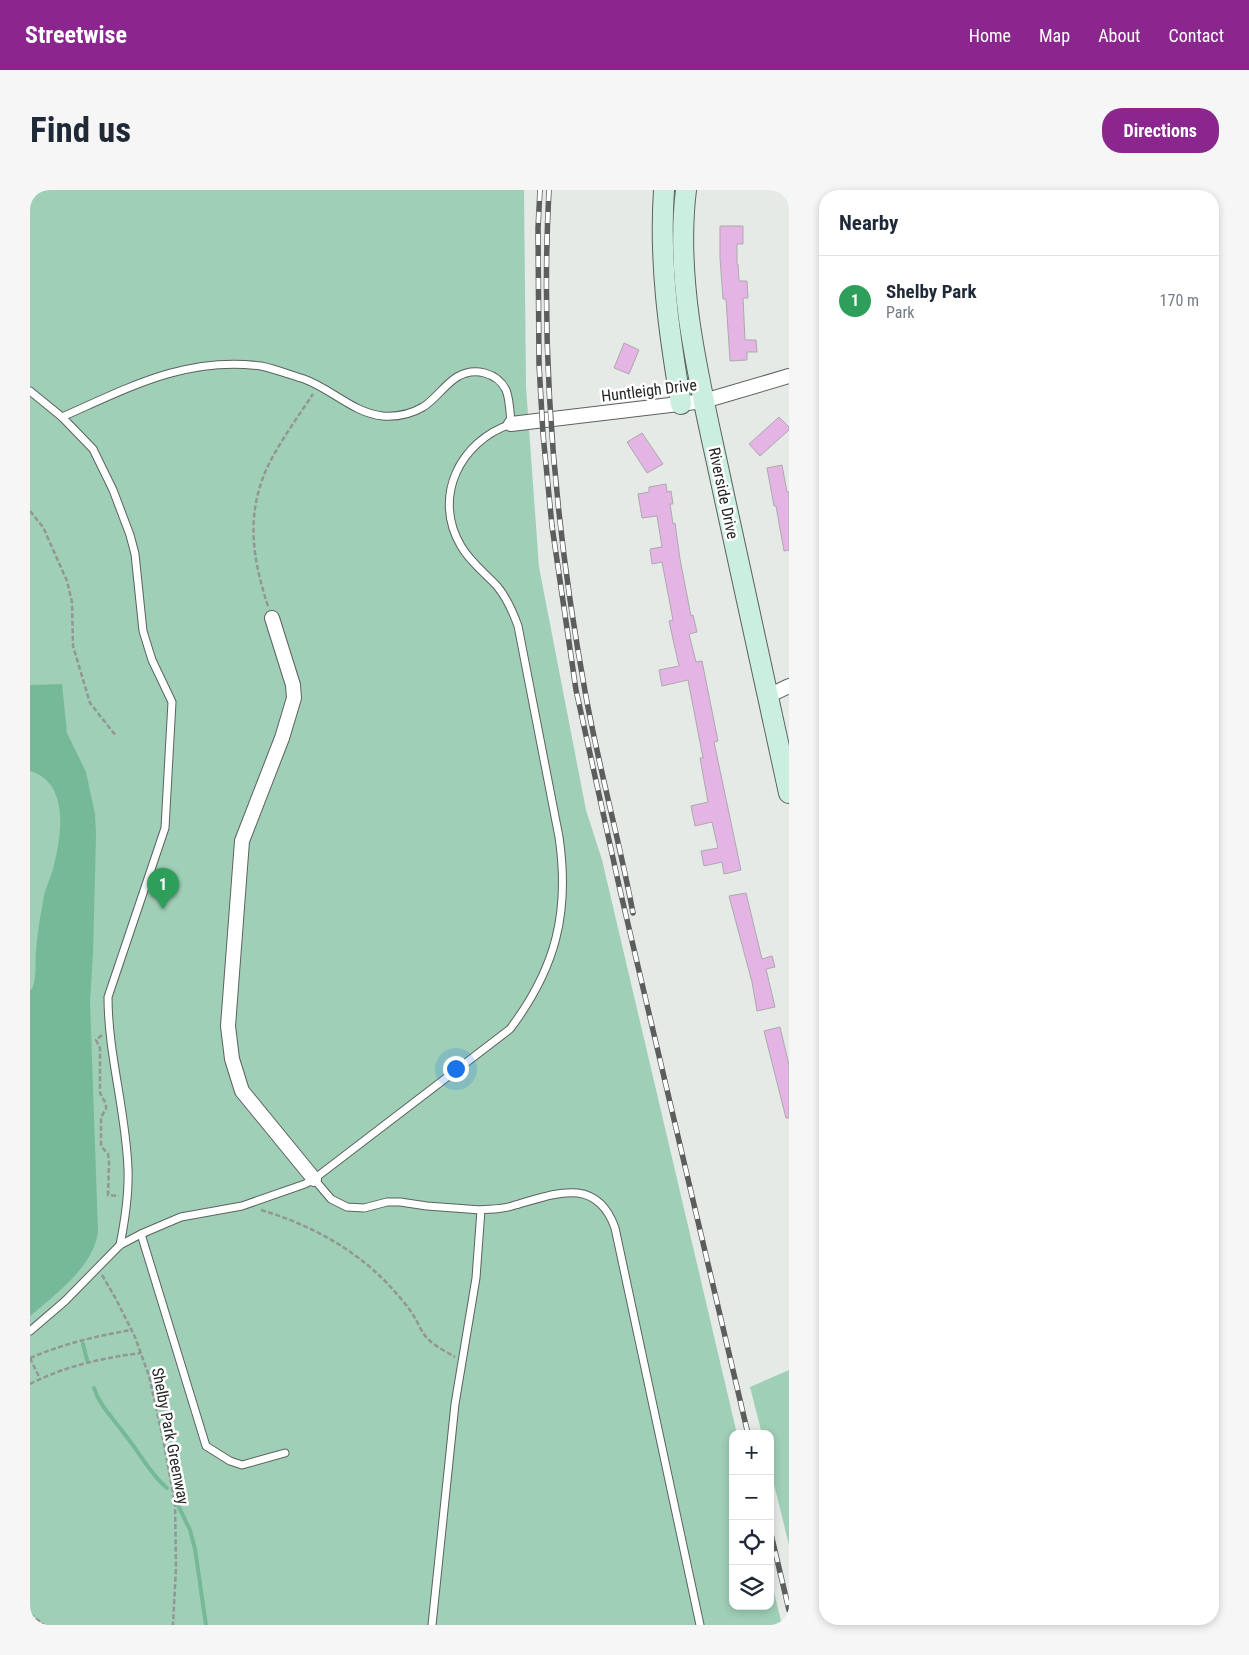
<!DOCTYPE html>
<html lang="en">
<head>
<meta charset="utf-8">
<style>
	:root { --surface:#fff; --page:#f6f6f7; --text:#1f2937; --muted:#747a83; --line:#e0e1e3; --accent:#8a268e }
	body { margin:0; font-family:"Roboto Condensed",sans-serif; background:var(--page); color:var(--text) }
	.controls { position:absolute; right:15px; bottom:15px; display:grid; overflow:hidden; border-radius:10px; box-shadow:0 2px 8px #0003 }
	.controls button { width:45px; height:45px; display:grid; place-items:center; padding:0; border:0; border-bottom:1px solid var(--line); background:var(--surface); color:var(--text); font:25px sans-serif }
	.you { position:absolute; left:425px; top:878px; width:18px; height:18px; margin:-12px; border:4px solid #fff; border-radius:50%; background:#1a73e8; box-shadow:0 0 0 8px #1a73e833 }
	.badge { display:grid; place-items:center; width:32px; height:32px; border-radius:50%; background:var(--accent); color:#fff; font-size:16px; font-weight:700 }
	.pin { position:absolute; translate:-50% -41px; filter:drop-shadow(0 1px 2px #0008) }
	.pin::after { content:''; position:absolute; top:26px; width:18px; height:15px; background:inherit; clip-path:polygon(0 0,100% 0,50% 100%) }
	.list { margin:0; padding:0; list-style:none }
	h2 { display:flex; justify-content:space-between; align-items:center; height:65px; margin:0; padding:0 20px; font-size:21px }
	h2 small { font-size:16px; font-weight:400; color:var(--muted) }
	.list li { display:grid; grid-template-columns:32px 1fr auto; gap:15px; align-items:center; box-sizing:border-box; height:90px; padding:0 20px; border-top:1px solid var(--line) }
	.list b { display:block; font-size:19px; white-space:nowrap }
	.list p { margin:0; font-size:16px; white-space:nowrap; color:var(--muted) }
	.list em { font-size:16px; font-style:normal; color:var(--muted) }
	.icon { flex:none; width:28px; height:28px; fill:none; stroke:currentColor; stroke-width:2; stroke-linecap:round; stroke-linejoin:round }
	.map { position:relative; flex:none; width:759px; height:1435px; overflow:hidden; border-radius:20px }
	header { display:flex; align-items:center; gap:30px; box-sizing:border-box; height:70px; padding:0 25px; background:var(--accent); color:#fff }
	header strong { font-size:24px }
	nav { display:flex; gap:28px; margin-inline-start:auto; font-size:18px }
	.intro { display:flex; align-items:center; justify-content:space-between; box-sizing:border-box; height:120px; padding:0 30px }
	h1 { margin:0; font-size:35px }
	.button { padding:12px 22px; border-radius:20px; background:var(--accent); color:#fff; font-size:18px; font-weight:700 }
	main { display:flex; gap:30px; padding:0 30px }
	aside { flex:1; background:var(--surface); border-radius:20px; box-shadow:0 2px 8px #0003 }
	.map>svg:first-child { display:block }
	.green { fill:#9fcfb6 }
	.water { fill:#76b998 }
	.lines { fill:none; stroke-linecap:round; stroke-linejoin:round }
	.stream { stroke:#76b998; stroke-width:4 }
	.building { fill:#e3b4e4; stroke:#ada9ad }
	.lane-casing { stroke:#5d625f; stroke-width:9 }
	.street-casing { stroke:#5d625f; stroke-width:16 }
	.secondary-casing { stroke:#5d625f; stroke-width:22 }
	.path { stroke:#929694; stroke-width:2.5; stroke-dasharray:5 2.5; stroke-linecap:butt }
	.lane { stroke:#fff; stroke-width:7 }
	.street { stroke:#fff; stroke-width:14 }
	.secondary { stroke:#caeedf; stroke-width:20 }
	.rail-casing { stroke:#5b5e5d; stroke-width:5.5 }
	.rail { stroke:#fff; stroke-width:4; stroke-dasharray:11; stroke-linecap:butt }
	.labels { text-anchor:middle; stroke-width:5; stroke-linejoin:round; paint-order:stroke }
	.street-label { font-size:16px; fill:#252726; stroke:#fff }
</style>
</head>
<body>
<header>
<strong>Streetwise</strong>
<nav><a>Home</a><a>Map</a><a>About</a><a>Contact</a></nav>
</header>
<div class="intro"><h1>Find us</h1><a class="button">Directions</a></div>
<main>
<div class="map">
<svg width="759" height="1435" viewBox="0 0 759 1435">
	<rect width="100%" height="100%" fill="#e5eae7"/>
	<g class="green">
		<path d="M0,0H494L496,197L509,377L556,620L572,670L707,1244H703V1416H740V1386L752,1435H0Z"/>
		<path d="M759,1180V1355L740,1278V1244H732L720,1197Z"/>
	</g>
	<path class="water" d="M32,494L37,543L56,582L65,624L66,645L63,764L60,811L68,1042C63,1077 26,1104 0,1126V800L2,799C7,786 5,775 6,761C7,745 10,728 13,712C14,700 20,690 23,679C31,648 41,593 0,581V495Z"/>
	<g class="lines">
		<g class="stream">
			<path d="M53,1154L57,1170"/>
			<path d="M64,1198C70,1217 85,1230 96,1246C110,1263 120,1284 137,1298"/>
			<path d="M147,1313L160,1340L165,1359L176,1435"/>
		</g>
	</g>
	<g class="building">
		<path d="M690,36H713V54H707V74H708L709,91H717L718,108H713L715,150H726L727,162H717V170L700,171L696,109H693L690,68Z"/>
		<path d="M594,153L609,160L599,184L584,178Z"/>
		<path d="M749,227L759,237V240L730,266L719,254Z"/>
		<path d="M612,243L633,274L617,283L597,252Z"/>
		<path d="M752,275L757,302H759V360L754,361L746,316H744L737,278Z"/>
		<path d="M636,294L637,302L641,301L643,314H640L643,334L645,333L650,369L661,426L663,425L667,442L659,444L666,472L672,471L688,551L684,552L711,680L694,684L692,672L674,676L671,661L688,658L682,632L665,636L661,616L678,612L670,568H673L658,490L632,496L629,480L649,476L639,431L643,430L632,372L622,374L620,359L632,357L627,326L612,328L608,304L619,302V297Z"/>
		<path d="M716,703L732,769L742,766L745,777L736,779L745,817L727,821L722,792L699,706Z"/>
		<path d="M750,837L759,875V928H756L734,841Z"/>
	</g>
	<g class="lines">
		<defs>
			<g id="lane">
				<path d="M0,201L32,227L63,259L83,300L100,345L105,364L113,441L122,470L142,512L135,638L78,807C78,865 96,921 98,979C99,1005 95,1030 90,1055"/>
				<path d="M284,989L301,1009L317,1017L334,1018L357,1012H370L397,1016L451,1020"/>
				<path d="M111,1044L176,1256L200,1271L212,1275L255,1263"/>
				<path d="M0,1141L35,1111L90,1055L111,1044L151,1027L212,1016L275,994L284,989L480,839C526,778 540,722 529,647L488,436C483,422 477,408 467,396C455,383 440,372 431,356C402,307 430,251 481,234C480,223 480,210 476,200C467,182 444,177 427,187C414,195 406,209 393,217C381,224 367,227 353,226C323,223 302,199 274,189C261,185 245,179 231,176C156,166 98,198 32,227"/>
				<path d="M402,1435L425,1214L446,1088L451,1020C461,1019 472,1019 482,1016C522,1005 566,984 585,1038L670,1435"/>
			</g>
			<g id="street">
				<path d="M481,234L674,211L759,186"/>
				<path d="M242,428L263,495L264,508L252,548L212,651L198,836L202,869L212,901L284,989"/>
				<path d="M738,506L759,496"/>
			</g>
			<g id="secondary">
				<path d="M634,0C629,72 639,143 651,214"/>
				<path d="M656,0C644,97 672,201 692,296C714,398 736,500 759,603"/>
			</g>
		</defs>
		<use href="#lane" class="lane-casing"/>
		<use href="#street" class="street-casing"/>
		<use href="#secondary" class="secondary-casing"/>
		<g class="path">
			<path d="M0,321L13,337L37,391L42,412L43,456L60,513L86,546"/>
			<path d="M238,416C221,365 215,318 242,268C254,246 269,225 283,204"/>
			<path d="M72,845L66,850L70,858V903L76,914V919L71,927V956L78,964L79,971L78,1005L89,1006"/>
			<path d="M231,1020C282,1035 331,1062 366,1103C373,1111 380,1119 385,1128C389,1135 393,1145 399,1150C406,1157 417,1162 425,1167"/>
			<path d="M72,1085L86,1109L105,1147L119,1186L133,1249L145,1313L146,1377L143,1435"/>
			<path d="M0,1168C33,1154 66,1146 101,1140"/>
			<path d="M0,1168L10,1189"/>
			<path d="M0,1194C35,1176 72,1168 111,1163"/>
			<path d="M0,1424L14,1435"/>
		</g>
		<use href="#lane" class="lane"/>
		<use href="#street" class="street"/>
		<use href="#secondary" class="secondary"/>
		<defs>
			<g id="rail">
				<path d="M510,0L508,38L509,174L513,244L522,336L546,500L590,700L718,1244"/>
				<path d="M519,0C510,168 525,336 555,501C568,575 589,648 603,723"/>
				<path d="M740,1340L759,1420"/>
			</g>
		</defs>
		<use href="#rail" class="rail-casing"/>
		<use href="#rail" class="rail"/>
	</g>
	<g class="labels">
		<g class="street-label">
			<text transform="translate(619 200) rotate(-7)" y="6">Huntleigh Drive</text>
			<text transform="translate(694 303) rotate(78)" y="6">Riverside Drive</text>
			<text transform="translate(141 1246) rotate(79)" y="6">Shelby Park Greenway</text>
		</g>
	</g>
</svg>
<div class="controls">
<button>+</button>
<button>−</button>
<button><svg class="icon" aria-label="locate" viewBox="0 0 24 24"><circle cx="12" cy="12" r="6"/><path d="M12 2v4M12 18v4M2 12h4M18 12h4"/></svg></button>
<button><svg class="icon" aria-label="layers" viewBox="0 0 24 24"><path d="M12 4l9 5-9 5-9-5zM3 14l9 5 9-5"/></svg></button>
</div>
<div class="you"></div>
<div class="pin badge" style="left:133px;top:719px;background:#2e9e5b">1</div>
</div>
<aside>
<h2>Nearby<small></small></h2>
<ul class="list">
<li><span class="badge" style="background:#2e9e5b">1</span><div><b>Shelby Park</b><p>Park</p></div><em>170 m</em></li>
</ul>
</aside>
</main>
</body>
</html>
